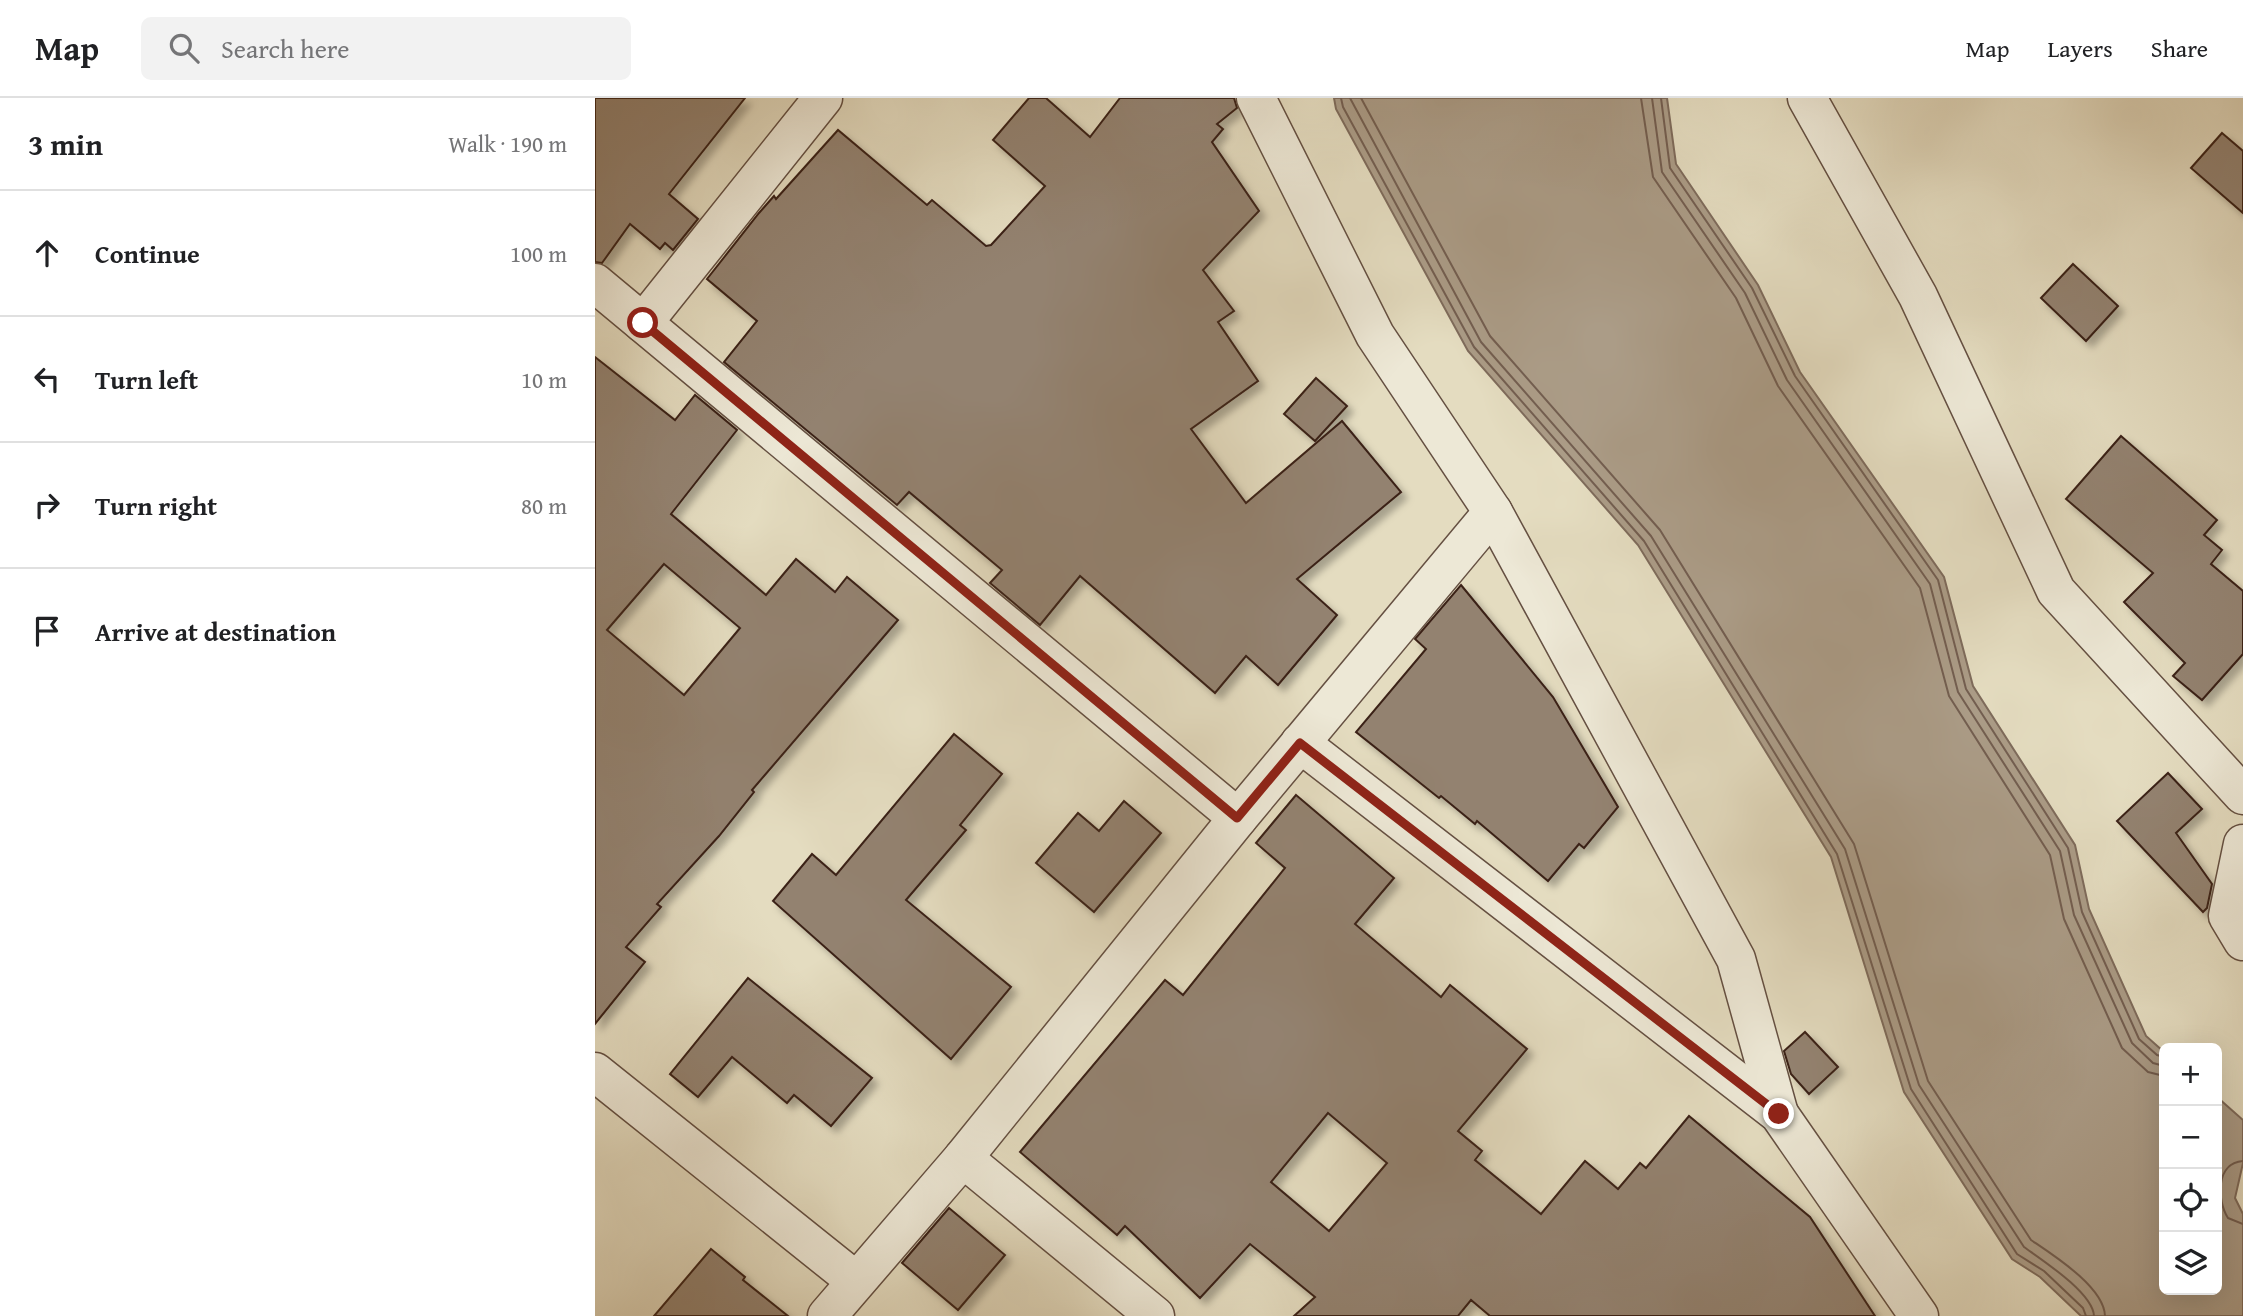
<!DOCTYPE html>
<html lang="en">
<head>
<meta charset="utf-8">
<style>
	:root { --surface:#fff; --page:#f2f2f2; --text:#202124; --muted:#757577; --line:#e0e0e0 }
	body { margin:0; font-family:"Gentium Book Plus",serif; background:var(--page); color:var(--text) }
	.controls { position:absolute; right:21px; bottom:21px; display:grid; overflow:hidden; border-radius:10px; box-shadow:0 7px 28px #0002 }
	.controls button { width:63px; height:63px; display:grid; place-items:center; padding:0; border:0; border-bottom:2px solid var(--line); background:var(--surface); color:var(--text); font:35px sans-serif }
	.stop { position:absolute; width:21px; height:21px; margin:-16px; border:5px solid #8f2418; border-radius:50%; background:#fff }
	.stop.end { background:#8f2418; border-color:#fff; box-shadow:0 2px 7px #0008 }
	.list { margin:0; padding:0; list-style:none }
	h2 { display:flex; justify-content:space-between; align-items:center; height:91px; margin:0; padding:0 28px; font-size:30px }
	h2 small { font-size:23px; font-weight:400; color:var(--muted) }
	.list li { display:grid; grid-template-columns:46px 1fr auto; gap:21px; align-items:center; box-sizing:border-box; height:126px; padding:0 28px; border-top:2px solid var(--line) }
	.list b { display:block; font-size:26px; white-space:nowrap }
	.list em { font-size:23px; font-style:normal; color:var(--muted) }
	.icon { flex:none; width:38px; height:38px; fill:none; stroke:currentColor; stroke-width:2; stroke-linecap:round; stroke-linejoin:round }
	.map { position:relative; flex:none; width:1648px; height:1218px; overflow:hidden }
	header { display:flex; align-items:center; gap:42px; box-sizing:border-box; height:98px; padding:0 35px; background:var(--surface); border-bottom:2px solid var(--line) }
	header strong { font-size:33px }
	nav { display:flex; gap:38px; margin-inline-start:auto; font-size:24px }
	.search { width:490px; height:63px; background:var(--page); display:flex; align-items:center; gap:18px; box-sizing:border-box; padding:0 24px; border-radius:10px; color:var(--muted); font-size:26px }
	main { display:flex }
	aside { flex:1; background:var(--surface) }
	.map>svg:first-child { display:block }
	.water { fill:#ab9c87; stroke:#7e6b5b; stroke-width:2 }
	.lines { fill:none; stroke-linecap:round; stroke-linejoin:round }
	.shore { stroke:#735e50; stroke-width:2 }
	.building { fill:#93826f; stroke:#3b2118; stroke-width:2; fill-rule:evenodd; filter:url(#shadow) }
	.minor-casing { stroke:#655042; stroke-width:41 }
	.minor { stroke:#ede8d6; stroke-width:38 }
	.route { stroke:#8f2418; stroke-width:9 }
</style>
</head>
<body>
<header>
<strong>Map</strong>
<div class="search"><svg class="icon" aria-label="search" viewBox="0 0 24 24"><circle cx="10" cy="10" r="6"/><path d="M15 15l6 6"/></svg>Search here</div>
<nav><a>Map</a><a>Layers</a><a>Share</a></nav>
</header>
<main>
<aside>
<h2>3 min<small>Walk · 190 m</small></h2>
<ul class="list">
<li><svg class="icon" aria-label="ahead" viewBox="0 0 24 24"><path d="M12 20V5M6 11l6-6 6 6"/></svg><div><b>Continue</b></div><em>100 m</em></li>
<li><svg class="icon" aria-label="left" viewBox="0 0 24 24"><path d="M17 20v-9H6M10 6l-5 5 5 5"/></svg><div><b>Turn left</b></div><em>10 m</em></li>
<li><svg class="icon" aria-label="right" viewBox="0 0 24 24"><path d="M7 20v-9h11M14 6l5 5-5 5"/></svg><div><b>Turn right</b></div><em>80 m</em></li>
<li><svg class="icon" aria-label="arrive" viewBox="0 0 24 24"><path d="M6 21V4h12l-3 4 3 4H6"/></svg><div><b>Arrive at destination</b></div></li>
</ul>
</aside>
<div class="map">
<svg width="1648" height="1218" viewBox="0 0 1648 1218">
	<defs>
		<filter id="shadow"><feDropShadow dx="6" dy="6" stdDeviation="3.5" flood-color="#0004"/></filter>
	</defs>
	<rect width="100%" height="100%" fill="#e4dcc0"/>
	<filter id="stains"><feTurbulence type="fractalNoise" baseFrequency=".00286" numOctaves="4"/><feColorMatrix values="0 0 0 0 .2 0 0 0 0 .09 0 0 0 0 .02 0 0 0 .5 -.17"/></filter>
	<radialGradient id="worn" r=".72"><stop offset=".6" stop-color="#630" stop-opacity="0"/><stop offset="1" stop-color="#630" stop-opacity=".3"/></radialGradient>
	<path class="water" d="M739,0H1072L1081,66L1163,187L1205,274L1349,479L1378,588L1480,747L1494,811L1551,938L1569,954V1192H1622V999L1648,1022V1065L1640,1100L1648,1116V1218H1486L1445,1179L1417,1161L1309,994L1236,759L1043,447L873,253L741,11Z"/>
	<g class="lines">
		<g class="shore">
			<path d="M746,0L748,9L879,249L1049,443L1242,756L1316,991L1422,1156L1449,1173L1488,1210L1491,1218"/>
			<path d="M755,0L886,244L1056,438L1250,751L1324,987L1429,1149C1447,1162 1498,1195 1499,1218"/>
			<path d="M766,0L895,238L1065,432L1259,746L1333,983L1436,1142C1458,1157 1509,1189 1510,1218"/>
			<path d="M1046,0L1058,79L1141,200L1183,288L1325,490L1354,598L1455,757L1469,821L1527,950L1553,974L1569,978"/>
			<path d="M1057,0L1067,74L1150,195L1192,282L1335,486L1363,594L1465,753L1479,817L1537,945L1558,965L1569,968"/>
			<path d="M1066,0L1075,70L1157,190L1200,278L1343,482L1371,591L1473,750L1487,814L1544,941L1562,957L1569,959"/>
			<path d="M1648,1063C1620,1065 1622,1103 1633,1120L1648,1126"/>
		</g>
	</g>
	<g class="building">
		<path d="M0,0H150L74,96L103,121L78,152L70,145L65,151L35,126L7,165L0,164Z"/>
		<path d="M434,0H451L495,39L525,0H639L642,10L622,26L628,31L617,44L664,113L608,172L639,213L623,224L663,283L596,331L651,405L747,323L806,394L702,481L742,517L683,587L651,558L620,595L485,478L445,527L395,485L407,472L314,394L302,407L129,264L162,223L112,181L164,115L179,98L181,101L243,32L332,107L337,102L391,148L396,147L450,88L398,42Z"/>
		<path d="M1627,35L1648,53V115L1596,70Z"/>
		<path d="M1478,166L1523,208L1491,243L1446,200Z"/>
		<path d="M0,259L80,322L100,297L142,332L76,416L171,497L201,461L240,494L252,479L303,522L157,692L159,694L124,738L62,806L66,809L31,849L50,864L0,926ZM69,466L145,530L89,597L12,532Z"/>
		<path d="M721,280L752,308L720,343L689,316Z"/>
		<path d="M1526,338L1622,422L1609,437L1627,452L1616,466L1648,493V556L1607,602L1578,578L1590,565L1529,504L1558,475L1471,401Z"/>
		<path d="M866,487L958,599L1023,709L989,750L984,746L953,783L882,723L880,726L846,698L844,700L761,634L831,551L820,541Z"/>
		<path d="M359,636L407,676L365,727L371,732L311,802L416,889L356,961L178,803L217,756L241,777Z"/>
		<path d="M1573,675L1607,711L1581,735L1617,786L1612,810L1608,814L1522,723Z"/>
		<path d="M701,697L799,780L760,826L846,899L855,887L932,951L863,1033L887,1053L880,1062L946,1116L990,1063L1023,1091L1045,1065L1051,1070L1094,1018L1215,1119L1280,1218H895L876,1202L863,1218H699L720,1199L655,1146L605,1200L530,1128L522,1137L425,1054L570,882L588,897L690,770L661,745ZM733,1015L792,1065L734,1133L676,1084Z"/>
		<path d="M529,703L566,735L499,814L441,765L483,715L504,733Z"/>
		<path d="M153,880L277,980L236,1028L199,997L192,1005L137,959L103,999L75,976Z"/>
		<path d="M1210,934L1243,969L1214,996L1196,976L1189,953Z"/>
		<path d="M354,1110L410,1157L363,1212L307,1165Z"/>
		<path d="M116,1151L150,1179L148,1182L193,1218H59Z"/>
	</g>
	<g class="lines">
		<defs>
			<g id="minor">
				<path d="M1212,0L1323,198L1461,493L1648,697"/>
				<path d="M0,185L643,720"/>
				<path d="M48,225L228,0"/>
				<path d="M898,414L1141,861L1184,1016"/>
				<path d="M705,645L1184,1016L1324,1218"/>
				<path d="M1648,746L1633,818L1648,843"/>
				<path d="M0,974L261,1183"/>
				<path d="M368,1060L560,1218"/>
				<path d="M232,1218L368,1060L643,720L898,414L780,237L661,0"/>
			</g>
		</defs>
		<use href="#minor" class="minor-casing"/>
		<use href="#minor" class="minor"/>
	</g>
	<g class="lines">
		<path class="route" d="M48,225L642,720L705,645L1184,1016"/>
	</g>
	<rect width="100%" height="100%" filter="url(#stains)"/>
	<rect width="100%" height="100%" fill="url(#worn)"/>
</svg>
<div class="controls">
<button>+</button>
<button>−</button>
<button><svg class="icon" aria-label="locate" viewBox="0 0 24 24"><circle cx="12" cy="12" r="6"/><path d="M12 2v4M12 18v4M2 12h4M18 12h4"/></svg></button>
<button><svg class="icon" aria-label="layers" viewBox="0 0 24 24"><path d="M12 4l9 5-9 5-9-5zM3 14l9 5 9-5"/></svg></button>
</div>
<div class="stop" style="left:48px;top:225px"></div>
<div class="stop end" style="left:1184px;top:1016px"></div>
</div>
</main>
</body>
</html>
